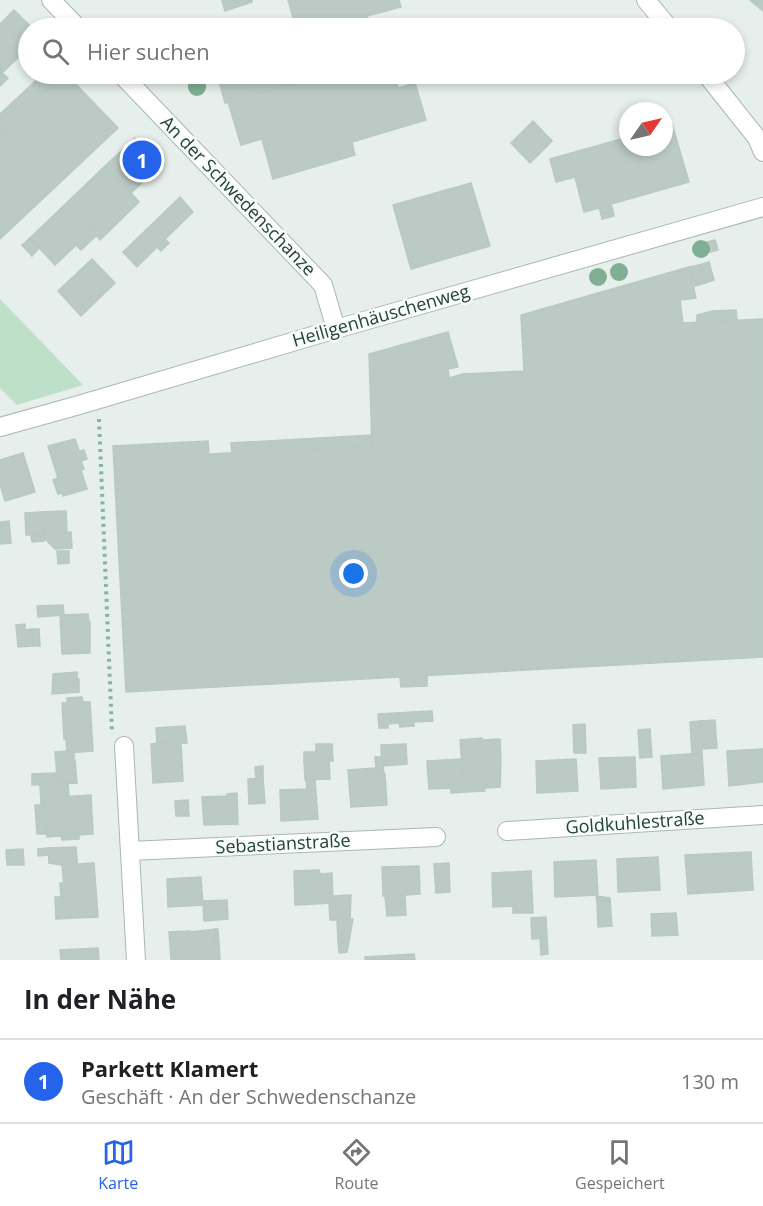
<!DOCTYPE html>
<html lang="de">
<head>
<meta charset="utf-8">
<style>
	:root { --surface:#fff; --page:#f2f2f2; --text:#202124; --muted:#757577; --line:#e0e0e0; --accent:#2563eb }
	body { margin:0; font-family:"Open Sans",sans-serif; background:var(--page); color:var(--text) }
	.compass { position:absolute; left:619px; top:102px; width:54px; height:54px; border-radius:50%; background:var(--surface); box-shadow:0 3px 9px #0003; rotate:56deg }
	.you { position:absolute; left:354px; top:574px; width:21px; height:21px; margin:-15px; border:4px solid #fff; border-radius:50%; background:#1a73e8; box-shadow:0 0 0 9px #1a73e833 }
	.badge { display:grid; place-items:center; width:39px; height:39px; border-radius:50%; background:var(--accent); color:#fff; font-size:20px; font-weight:700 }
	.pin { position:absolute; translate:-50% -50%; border:3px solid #fff; box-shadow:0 2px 6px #0006 }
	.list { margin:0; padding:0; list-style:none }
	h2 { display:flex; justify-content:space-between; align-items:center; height:78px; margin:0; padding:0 24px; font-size:26px }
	h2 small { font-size:20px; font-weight:400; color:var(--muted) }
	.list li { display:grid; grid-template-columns:39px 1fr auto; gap:18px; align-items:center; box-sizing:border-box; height:84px; padding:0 24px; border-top:2px solid var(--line) }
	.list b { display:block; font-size:22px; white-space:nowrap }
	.list p { margin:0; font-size:20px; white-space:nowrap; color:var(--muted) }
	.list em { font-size:20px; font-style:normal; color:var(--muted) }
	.icon { flex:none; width:33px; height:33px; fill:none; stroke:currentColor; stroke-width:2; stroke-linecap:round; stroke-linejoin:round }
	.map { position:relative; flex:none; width:763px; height:960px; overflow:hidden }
	.search { position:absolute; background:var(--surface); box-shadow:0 3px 9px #0003; left:18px; right:18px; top:18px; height:66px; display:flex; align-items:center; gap:15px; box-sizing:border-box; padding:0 21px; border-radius:33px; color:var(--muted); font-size:22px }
	.sheet { height:162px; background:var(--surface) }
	nav { display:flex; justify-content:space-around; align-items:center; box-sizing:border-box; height:84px; border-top:2px solid var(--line); background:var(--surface); font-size:16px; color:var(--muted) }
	nav a { display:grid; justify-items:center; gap:3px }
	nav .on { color:var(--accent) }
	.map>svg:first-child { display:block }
	.green { fill:#bfe0c8 }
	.building { fill:#bbcac4; stroke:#b8c9c2; stroke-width:1.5 }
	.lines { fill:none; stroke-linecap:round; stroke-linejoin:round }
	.street-casing { stroke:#a8b8b2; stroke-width:20 }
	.path { stroke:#86b3a5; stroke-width:4; stroke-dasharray:3 4.5; stroke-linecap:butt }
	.street { stroke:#fff; stroke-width:18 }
	.tree { fill:#80af93 }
	.labels { text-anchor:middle; stroke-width:5; stroke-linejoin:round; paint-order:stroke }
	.street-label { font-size:18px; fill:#24423a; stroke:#f7fbf9 }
</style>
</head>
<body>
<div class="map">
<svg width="763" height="960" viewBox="0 0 763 960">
	<rect width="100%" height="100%" fill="#e6efeb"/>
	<path class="green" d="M0,299L83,385L17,405L0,388Z"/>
	<g class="building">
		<path d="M224,0H252V2L225,11L222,1Z"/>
		<path d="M288,0H399L401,7L367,16L371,28H296Z"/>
		<path d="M750,0H763V11Z"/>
		<path d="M14,10L32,28H28V48L0,75V24Z"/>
		<path d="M2,73L8,78L0,86V75Z"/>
		<path d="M43,74L39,78L49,88L0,135V114Z"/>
		<path d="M44,74H66L118,128L0,239V135L49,88L39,78Z"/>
		<path d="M244,74H330L225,103L219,81Z"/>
		<path d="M330,74H394L398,88L415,83L426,120L352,142L355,155L273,179L262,139L241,145L228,102Z"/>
		<path d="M533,121L552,141L530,163L511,143Z"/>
		<path d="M672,124L689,182L611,204L613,211L601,214L599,208L584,212L575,177L556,182L550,159L628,137V147H664V126Z"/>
		<path d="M135,138L161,165L131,193L105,166Z"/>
		<path d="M105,166L131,193L55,265L30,238Z"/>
		<path d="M471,183L490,246L411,269L393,205Z"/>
		<path d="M131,193L139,202L100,240L92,230Z"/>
		<path d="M180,197L193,212L160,244L146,230Z"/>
		<path d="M613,211L614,216L602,219L601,214Z"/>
		<path d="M92,230L97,235L81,250L76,245Z"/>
		<path d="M146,230L160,244L137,267L123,252Z"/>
		<path d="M30,238L39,248L32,256L22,245Z"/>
		<path d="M165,239L169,243L161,251L157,247Z"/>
		<path d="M715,240L718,250L710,252L707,242Z"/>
		<path d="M92,259L115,283L81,316L58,291Z"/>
		<path d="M709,262L714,280L705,283L699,265Z"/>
		<path d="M699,265L705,283L695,286L689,267Z"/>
		<path d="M689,267L696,298L680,300L683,323L763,319V657L126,692L113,446L208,441L209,454L372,446L369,354L448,332L458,367L448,369L449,378L463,374L524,371L521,315Z"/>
		<path d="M736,310L737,320L697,323V315L713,311Z"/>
		<path d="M372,435V446L232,453L231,443Z"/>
		<path d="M75,439L79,451L84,450L87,459L81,461L84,469L81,470L87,489L63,496L62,493L58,494L53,480L58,478L48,446Z"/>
		<path d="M23,453L35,492L5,501L0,484V460Z"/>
		<path d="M66,511L67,533L44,535L42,512Z"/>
		<path d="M42,512L44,535H26L25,513Z"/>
		<path d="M9,521L11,543L0,544V522Z"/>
		<path d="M71,532L72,548L55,549L44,538V535Z"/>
		<path d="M31,535H44V541L32,542Z"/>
		<path d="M57,551H69V563L58,564Z"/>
		<path d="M63,605L64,615L38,617L37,606Z"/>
		<path d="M88,614L89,622H90V653L62,654L60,615Z"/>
		<path d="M25,624V630L32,629L33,646L18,647L16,625Z"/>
		<path d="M32,629H39L40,646H33Z"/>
		<path d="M77,672V679H79V692L52,694L53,674Z"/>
		<path d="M427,675V686L401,687L400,677Z"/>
		<path d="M82,697L83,702H90L93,751L67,753L66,739H64L62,703H67V698Z"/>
		<path d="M432,711L433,721L413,722V712Z"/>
		<path d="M413,712L414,726L400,727L399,723L388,724V728H379L378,714Z"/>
		<path d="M715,720L717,748L701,749L700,721Z"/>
		<path d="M700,721L702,753L692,754L690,722Z"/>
		<path d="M585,724L586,753H574L573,725Z"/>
		<path d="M185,726L187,743L157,744L156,728Z"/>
		<path d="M650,729L652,757L640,758L638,730Z"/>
		<path d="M482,738V740L500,739L501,759L500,787L484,788L485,791L464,792L460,740Z"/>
		<path d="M181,742L183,781L153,783L151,744Z"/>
		<path d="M316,744H332L333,761H329V760L304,761V752H316Z"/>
		<path d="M406,744L407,764L382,766L381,745Z"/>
		<path d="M763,749V782L729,786L727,751Z"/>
		<path d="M67,751V753L74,752V760L56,761L55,752Z"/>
		<path d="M702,753L704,785L663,789L661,756Z"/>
		<path d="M375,757H382L384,774L377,775Z"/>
		<path d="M635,757L636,787L601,789L599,758Z"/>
		<path d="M462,759L464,792L451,793V788L429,789L427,761Z"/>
		<path d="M576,759L578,791L537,793L536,761Z"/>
		<path d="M75,760L77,783L57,784L56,761Z"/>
		<path d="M329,760L330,779L305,780L304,761Z"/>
		<path d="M263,766V778H256L255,767Z"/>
		<path d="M376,768L377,775L385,774L387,805L351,807L348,770Z"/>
		<path d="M57,773V784L32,785V774Z"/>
		<path d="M263,778L265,803L249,804L248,779Z"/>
		<path d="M306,780H315L318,819L281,821L280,790L307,789Z"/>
		<path d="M68,783L69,797L45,798V805H41L40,785Z"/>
		<path d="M237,793L238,824L204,825L202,797L227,796V794Z"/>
		<path d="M91,795L93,834L47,837L45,798Z"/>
		<path d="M188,800L189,816H176L175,801Z"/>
		<path d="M35,805H45L47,834H37Z"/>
		<path d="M79,835V839L62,840L61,836Z"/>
		<path d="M76,847L77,860L49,862L48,848Z"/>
		<path d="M48,848L49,855L38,856V849Z"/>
		<path d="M23,849L24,865H7L6,850Z"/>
		<path d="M751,852L753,890L688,894L685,855Z"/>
		<path d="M658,857L660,890L618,892L617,859Z"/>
		<path d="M77,860V864L62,865L49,863V862Z"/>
		<path d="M596,860L598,895L555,897L554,862Z"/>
		<path d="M94,863L98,917L56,919L55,897H67L66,888H64L62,865Z"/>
		<path d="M449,863L450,892L436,893L434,864Z"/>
		<path d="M419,866L420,894L405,895L406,915L387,916L385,896H383L382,867Z"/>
		<path d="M319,870L320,874L332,873L333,903L295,905L294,871Z"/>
		<path d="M531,871L533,913H513V906L493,907L492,873Z"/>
		<path d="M201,877L203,905L168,907L167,879Z"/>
		<path d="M60,883H63L64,888H66L67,897H61Z"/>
		<path d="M351,895L350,919L337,920L336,896Z"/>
		<path d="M333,896H336L337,920H330L329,903H333Z"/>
		<path d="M596,896L610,898V900L597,901Z"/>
		<path d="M227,900L228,919L204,921L203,901Z"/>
		<path d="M610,900L612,926L598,927L597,901Z"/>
		<path d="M676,913L678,935L652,936L651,914Z"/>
		<path d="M546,917L547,938L532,939L531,918Z"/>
		<path d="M353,919L349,941H338L337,920Z"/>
		<path d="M215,929V944H219L220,960H171L169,932L190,931V932Z"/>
		<path d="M215,929H218L219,944H215Z"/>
		<path d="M547,938L548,954L541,955L540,939Z"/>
		<path d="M338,941H349L347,952L339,953Z"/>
		<path d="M98,948L99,960H61L60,950Z"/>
		<path d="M414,954L415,960H365V957Z"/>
	</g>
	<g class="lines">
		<defs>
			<g id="street">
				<path d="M51,0L78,28"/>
				<path d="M646,0L669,28"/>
				<path d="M121,74L323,285L336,329"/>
				<path d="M706,74L757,138L763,152"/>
				<path d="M0,427L79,405L336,329L763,207"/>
				<path d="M124,746L136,960"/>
				<path d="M507,831L763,815"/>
				<path d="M130,851L436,837"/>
			</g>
		</defs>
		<use href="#street" class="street-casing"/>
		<path class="path" d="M99,419L112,732"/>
		<use href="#street" class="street"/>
	</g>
	<g class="tree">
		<circle cx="197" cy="87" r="9"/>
		<circle cx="701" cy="249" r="9"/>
		<circle cx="619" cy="272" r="9"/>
		<circle cx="598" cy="277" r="9"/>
	</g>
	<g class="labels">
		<g class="street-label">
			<text transform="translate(238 196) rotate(46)" y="6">An der Schwedenschanze</text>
			<text transform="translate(381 316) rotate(-16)" y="6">Heiligenhäuschenweg</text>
			<text transform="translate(635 823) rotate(-4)" y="6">Goldkuhlestraße</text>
			<text transform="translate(283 844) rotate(-3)" y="6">Sebastianstraße</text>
		</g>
	</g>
</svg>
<svg class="compass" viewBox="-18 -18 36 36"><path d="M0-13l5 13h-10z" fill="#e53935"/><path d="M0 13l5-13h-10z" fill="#757577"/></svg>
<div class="you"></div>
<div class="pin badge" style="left:142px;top:160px">1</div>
<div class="search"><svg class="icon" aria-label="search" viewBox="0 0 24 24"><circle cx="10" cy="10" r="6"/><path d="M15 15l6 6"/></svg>Hier suchen</div>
</div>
<section class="sheet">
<h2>In der Nähe<small></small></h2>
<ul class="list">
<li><span class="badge">1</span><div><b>Parkett Klamert</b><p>Geschäft · An der Schwedenschanze</p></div><em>130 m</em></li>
</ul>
</section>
<nav>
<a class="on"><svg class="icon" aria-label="map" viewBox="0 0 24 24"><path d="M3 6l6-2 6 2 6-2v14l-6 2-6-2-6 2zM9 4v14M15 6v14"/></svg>Karte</a>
<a><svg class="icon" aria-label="directions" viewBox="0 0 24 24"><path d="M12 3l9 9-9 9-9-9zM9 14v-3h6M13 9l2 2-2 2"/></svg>Route</a>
<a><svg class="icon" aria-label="saved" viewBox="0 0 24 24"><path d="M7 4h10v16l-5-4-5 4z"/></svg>Gespeichert</a>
</nav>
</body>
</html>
